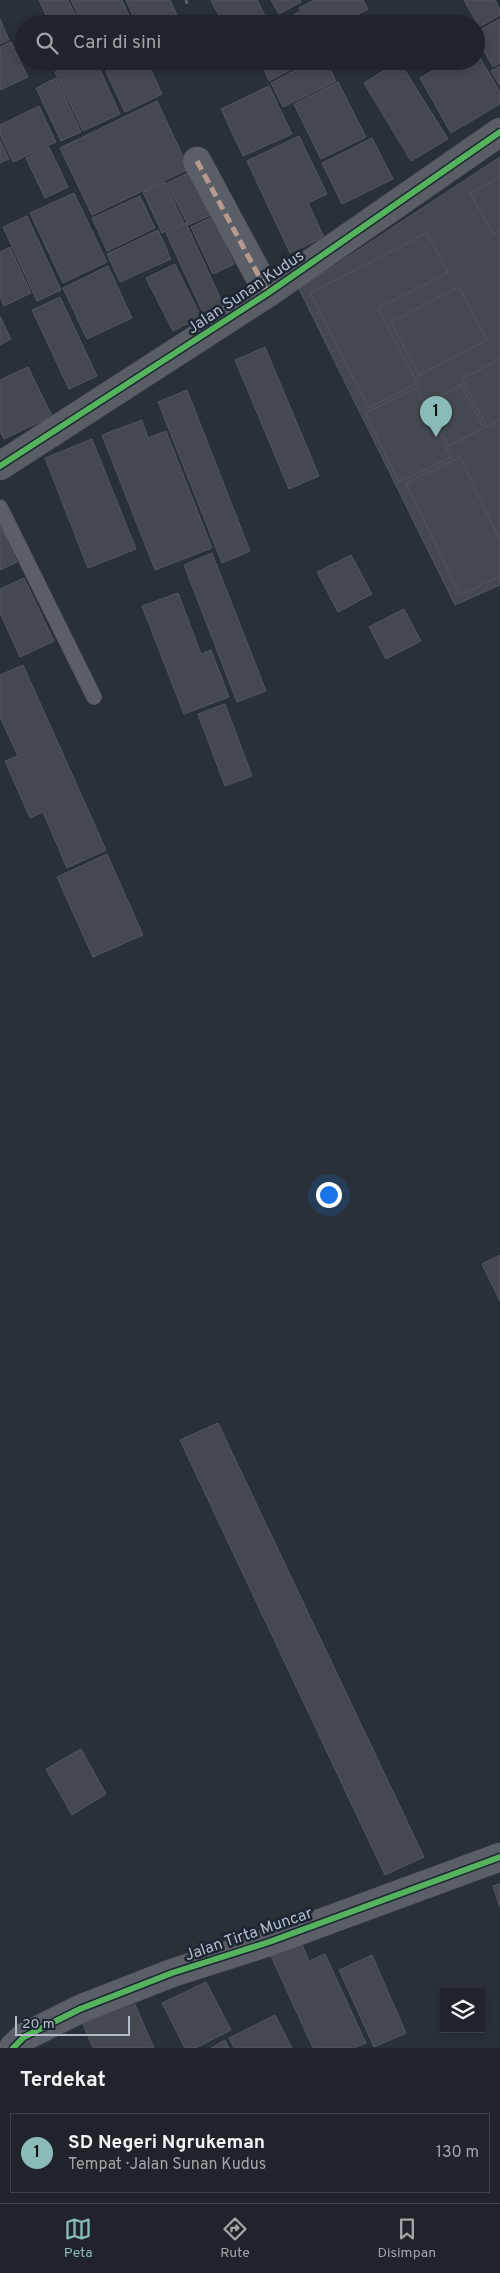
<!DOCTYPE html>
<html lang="id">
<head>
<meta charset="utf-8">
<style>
	:root { --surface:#20242a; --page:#2d3036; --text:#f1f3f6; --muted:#a2a4a8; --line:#3d4147; --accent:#8bbbb9 }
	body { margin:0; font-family:Overpass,sans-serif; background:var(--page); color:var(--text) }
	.controls { position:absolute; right:15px; bottom:15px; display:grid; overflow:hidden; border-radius:0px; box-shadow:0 2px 8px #0003 }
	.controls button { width:45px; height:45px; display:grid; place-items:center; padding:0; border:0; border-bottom:1px solid var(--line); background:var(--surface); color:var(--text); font:25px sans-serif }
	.scale { position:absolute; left:15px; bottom:12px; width:115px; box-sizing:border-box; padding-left:5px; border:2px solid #b4bcc9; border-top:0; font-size:14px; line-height:18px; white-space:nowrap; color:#b4bcc9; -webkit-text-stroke:4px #1d2633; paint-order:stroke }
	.you { position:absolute; left:328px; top:1194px; width:18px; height:18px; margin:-12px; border:4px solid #fff; border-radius:50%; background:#1a73e8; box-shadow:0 0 0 8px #1a73e833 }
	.badge { display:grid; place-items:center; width:32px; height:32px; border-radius:50%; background:var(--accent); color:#111; font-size:16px; font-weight:700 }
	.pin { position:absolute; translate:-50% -41px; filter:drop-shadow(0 1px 2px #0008) }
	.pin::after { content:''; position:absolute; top:26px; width:18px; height:15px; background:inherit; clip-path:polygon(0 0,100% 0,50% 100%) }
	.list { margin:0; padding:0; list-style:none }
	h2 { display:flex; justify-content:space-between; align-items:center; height:65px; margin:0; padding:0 20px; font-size:21px }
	h2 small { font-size:16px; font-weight:400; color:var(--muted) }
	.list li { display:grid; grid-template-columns:32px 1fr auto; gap:15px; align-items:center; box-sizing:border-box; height:80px; margin:0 10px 10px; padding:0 10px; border:1px solid var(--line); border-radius:0px }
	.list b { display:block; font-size:19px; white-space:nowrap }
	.list p { margin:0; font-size:16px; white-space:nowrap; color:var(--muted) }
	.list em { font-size:16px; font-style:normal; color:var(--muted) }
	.icon { flex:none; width:28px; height:28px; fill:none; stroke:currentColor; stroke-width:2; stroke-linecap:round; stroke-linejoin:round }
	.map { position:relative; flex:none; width:500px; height:2048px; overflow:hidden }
	.search { position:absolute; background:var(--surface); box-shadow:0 2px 8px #0003; left:15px; right:15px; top:15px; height:55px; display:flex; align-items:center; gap:12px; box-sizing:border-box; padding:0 18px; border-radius:28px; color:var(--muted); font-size:19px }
	.sheet { height:155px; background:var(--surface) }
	nav { display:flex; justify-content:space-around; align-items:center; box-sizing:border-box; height:70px; border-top:1px solid var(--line); background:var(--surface); font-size:14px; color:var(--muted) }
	nav a { display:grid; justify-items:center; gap:2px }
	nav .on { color:var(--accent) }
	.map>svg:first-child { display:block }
	.building { fill:#444950; stroke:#52575f }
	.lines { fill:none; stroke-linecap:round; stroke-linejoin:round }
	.lane-casing { stroke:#484c53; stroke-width:16 }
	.street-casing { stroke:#484c53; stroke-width:29 }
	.secondary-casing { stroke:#484c53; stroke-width:29 }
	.path { stroke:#5d636a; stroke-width:3; stroke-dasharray:4 4; stroke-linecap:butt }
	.lane { stroke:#5a5e66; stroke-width:15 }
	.street { stroke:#5a5e66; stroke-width:28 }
	.secondary { stroke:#595d64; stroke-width:28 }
	.quiet { stroke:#b69a8f; stroke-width:5; stroke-dasharray:10 5; stroke-linecap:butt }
	.cycleway-casing { stroke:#1d2633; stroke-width:9 }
	.cycleway { stroke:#56b35d; stroke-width:6 }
	.labels { text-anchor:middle; stroke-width:5; stroke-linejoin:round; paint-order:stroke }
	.street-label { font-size:16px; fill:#b4bcc9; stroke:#1d2633 }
</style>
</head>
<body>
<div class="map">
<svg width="500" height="2048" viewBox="0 0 500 2048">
	<rect width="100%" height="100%" fill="#2a3038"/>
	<g class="building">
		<path d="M39,0H68L80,24H50Z"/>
		<path d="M71,0H122L133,24H82Z"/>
		<path d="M126,0H170L177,15L159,24H137Z"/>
		<path d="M211,0H257L269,24H223Z"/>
		<path d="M271,0H300L301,2L279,14Z"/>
		<path d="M314,0H363L368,9L340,24H332L329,17L317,24H307L299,8Z"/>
		<path d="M464,0H495L500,10V15L479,27Z"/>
		<path d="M299,12L305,24H277Z"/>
		<path d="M0,19L9,40L0,44Z"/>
		<path d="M500,19V63L493,67L476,37V32Z"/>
		<path d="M11,42L28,77L0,90V47Z"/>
		<path d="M476,51L500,92V104L451,133L420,78L449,61H476Z"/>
		<path d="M78,61H96L120,114L83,131L55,72Z"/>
		<path d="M101,61H147L162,94L125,112Z"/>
		<path d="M260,61H307L269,81Z"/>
		<path d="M313,61H326L336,81L283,107L271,83Z"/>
		<path d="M399,61L448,139L411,161L364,83Z"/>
		<path d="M500,66V86L491,71Z"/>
		<path d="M56,78L81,132L61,141L36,88Z"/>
		<path d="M338,82L366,137L321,159L294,104Z"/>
		<path d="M269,86L292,134L243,156L221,109Z"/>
		<path d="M157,101L189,169L92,215L60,148Z"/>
		<path d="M39,106L56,142L13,162L0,134V125Z"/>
		<path d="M299,136L327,194L308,203L324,237L290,253L247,161Z"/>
		<path d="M372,138L393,179L342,204L322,163Z"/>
		<path d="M0,140L9,159L0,163Z"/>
		<path d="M49,147L68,187L45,198L26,158Z"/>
		<path d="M500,157V585L455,605L299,289Z"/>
		<path d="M190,172L211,215L188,225L167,183Z"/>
		<path d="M500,177V231L493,234L470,193Z"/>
		<path d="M165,182L184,223L162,233L143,192Z"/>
		<path d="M74,193L107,262L63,283L30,213Z"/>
		<path d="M140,196L155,228L107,251L92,218Z"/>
		<path d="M27,216L61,290L37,301L3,227Z"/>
		<path d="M212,217L234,264L213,274L191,227Z"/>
		<path d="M186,223L223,304L203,313L166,233Z"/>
		<path d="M158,230L171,259L120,282L107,254Z"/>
		<path d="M427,233L448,273L378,308L417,383L369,408L310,293Z"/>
		<path d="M10,247L31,293L4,306L0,297V252Z"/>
		<path d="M175,264L201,317L173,331L146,278Z"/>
		<path d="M108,266L132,318L87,339L63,288Z"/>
		<path d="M459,287L487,340L419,375L391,322Z"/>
		<path d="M60,297L97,376L69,389L32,310Z"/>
		<path d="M0,316L11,339L0,345Z"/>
		<path d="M265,347L319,476L289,489L235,360Z"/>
		<path d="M500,359V420L487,427L462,379Z"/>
		<path d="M28,367L52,416L4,439L0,431V380Z"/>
		<path d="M461,385L484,428L449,446L427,403Z"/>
		<path d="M417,388L451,457L399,482L365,413Z"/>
		<path d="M187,390L250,551L222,563L158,402Z"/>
		<path d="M142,420L148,438L166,431L212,548L155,570L102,435Z"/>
		<path d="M92,439L136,549L88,568L45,458Z"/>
		<path d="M460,457L500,540V576L460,595L406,483Z"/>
		<path d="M0,526L17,562L0,570Z"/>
		<path d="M212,553L266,691L237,702L184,565Z"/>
		<path d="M351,555L372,594L338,612L317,572Z"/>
		<path d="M24,578L54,641L20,657L0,613V589Z"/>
		<path d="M178,593L201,654L211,650L229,697L184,714L142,606Z"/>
		<path d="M404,609L421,641L386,659L369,627Z"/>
		<path d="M23,665L106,850L67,868L43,812L30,818L5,761L18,756L0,717V675Z"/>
		<path d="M225,704L252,776L225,786L198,714Z"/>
		<path d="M107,854L143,935L93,957L57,877Z"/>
		<path d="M500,1255V1301L482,1264Z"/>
		<path d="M218,1423L424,1857L385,1875L180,1440Z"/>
		<path d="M81,1749L106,1794L72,1815L46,1769Z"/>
		<path d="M500,1884V1907L493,1886Z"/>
		<path d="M301,1942L309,1961L325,1954L366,2043L354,2048H313L271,1956Z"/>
		<path d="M372,1955L406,2033L374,2047L339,1970Z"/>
		<path d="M206,1982L231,2030L196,2048H185L162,2003Z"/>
		<path d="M134,2002L154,2048H93L83,2024Z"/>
		<path d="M275,2015L292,2048H234L229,2038Z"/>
		<path d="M225,2040L229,2048H211Z"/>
	</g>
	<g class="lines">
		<defs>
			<path id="lane" d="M0,507L94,697"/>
			<g id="street">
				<path d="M197,161L268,293"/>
				<path d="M13,2048L24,2037L80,2009L172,1973L269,1942L500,1857"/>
			</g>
			<path id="secondary" d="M0,466L268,293L500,132"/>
		</defs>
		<use href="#lane" class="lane-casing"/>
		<use href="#street" class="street-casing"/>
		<use href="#secondary" class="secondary-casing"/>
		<path class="path" d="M186,0L188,6"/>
		<use href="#lane" class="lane"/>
		<use href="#street" class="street"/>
		<use href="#secondary" class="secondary"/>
		<path class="quiet" d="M197,161L268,293"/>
		<defs>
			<g id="cycleway">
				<path d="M0,466L268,293L500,132"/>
				<path d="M13,2048L24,2037L80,2009L172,1973L269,1942L500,1857"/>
			</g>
		</defs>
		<use href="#cycleway" class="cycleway-casing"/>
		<use href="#cycleway" class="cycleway"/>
	</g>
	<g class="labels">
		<g class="street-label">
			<text transform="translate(245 291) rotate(-34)" y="6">Jalan Sunan Kudus</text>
			<text transform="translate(248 1933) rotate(-19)" y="6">Jalan Tirta Muncar</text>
		</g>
	</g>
</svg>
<div class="controls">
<button><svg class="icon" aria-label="layers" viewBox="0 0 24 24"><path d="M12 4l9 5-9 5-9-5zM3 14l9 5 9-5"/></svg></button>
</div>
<div class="scale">20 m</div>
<div class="you"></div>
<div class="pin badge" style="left:436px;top:437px">1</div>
<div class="search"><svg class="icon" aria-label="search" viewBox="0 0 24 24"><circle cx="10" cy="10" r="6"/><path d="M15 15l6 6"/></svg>Cari di sini</div>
</div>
<section class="sheet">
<h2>Terdekat<small></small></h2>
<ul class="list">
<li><span class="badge">1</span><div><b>SD Negeri Ngrukeman</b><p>Tempat · Jalan Sunan Kudus</p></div><em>130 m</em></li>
</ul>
</section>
<nav>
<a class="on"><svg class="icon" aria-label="map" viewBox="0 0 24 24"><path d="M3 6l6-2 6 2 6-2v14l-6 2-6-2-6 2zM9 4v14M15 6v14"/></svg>Peta</a>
<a><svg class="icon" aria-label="directions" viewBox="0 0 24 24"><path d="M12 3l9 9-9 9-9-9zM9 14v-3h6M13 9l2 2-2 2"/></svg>Rute</a>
<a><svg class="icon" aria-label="saved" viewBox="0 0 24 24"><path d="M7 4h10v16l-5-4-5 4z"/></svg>Disimpan</a>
</nav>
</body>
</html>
